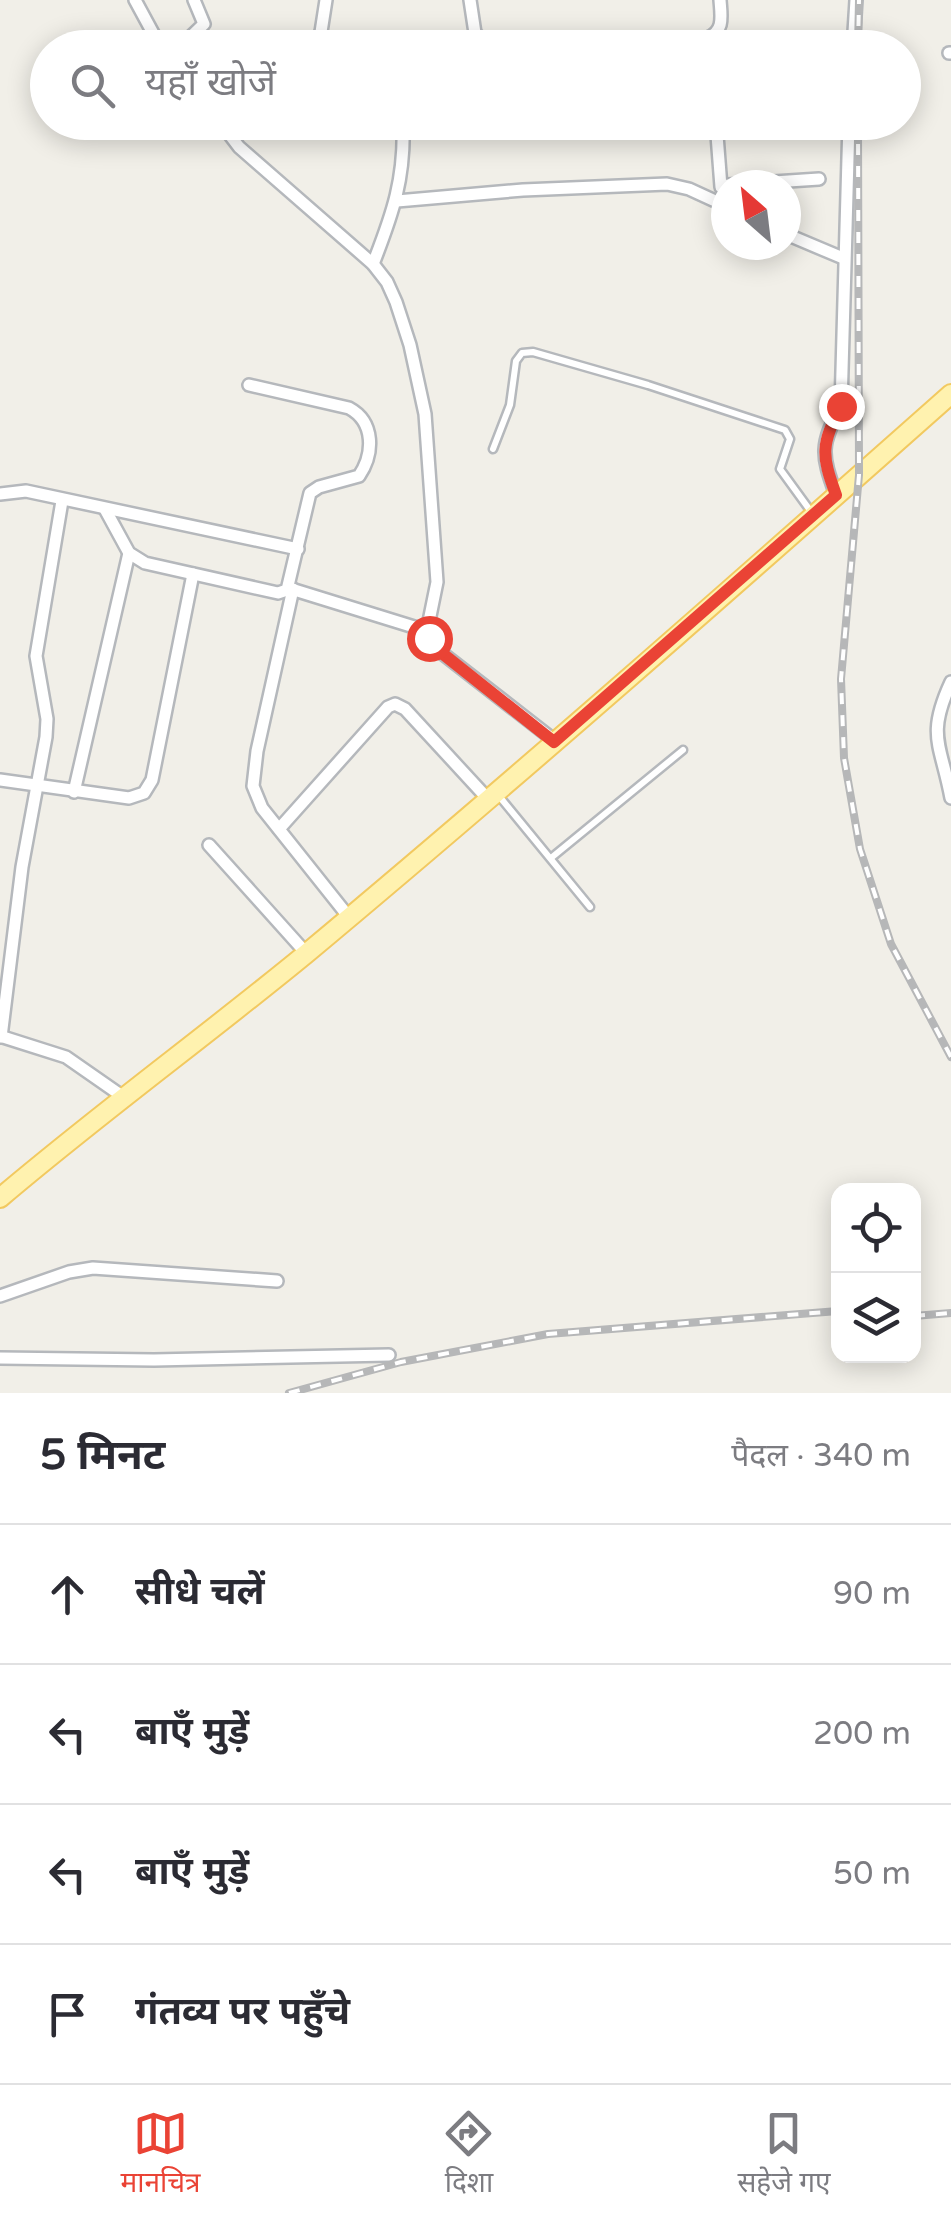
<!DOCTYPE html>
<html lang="hi">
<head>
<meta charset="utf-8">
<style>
	:root { --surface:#fff; --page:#f7f7f7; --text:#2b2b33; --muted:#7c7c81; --line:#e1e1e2; --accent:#ea4335 }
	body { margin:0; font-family:"Varela Round","Noto Sans Devanagari",sans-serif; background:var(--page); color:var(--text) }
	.controls { position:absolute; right:30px; bottom:30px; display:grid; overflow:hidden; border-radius:20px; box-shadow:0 5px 25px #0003 }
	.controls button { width:90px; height:90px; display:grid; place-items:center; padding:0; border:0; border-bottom:2px solid var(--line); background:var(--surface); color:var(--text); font:50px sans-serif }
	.compass { position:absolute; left:711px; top:170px; width:90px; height:90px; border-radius:50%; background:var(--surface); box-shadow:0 5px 25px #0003; rotate:332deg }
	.stop { position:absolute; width:30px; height:30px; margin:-22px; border:8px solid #ea4335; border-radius:50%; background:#fff }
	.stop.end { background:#ea4335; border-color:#fff; box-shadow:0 2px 10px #0008 }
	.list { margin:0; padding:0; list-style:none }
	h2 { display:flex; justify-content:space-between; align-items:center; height:130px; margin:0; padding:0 40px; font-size:42px }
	h2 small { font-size:32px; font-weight:400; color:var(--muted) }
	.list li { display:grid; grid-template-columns:65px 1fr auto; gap:30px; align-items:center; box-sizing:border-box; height:140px; padding:0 40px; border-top:2px solid var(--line) }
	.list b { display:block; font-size:38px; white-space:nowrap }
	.list em { font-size:32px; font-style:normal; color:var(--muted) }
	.icon { flex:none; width:55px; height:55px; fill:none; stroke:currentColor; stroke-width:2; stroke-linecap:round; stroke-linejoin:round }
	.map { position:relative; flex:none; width:951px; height:1393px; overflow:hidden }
	.search { position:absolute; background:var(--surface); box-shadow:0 5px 25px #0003; left:30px; right:30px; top:30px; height:110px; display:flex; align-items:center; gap:25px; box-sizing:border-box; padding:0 35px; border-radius:55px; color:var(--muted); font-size:38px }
	.sheet { height:690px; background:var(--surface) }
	nav { display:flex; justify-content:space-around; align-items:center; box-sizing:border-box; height:140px; border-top:2px solid var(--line); background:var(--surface); font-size:28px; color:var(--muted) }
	nav a { display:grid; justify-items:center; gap:5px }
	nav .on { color:var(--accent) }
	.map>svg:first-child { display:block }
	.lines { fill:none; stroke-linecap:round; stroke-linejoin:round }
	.service-casing { stroke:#b5b8bc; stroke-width:11 }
	.minor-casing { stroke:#b5b8bc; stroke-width:16 }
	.primary-casing { stroke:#f2c960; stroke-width:22 }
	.service { stroke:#fff; stroke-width:6 }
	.minor { stroke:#fff; stroke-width:11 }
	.primary { stroke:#fff2af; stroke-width:18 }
	.rail-casing { stroke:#b6b7b8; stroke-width:8 }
	.rail { stroke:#fff; stroke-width:4; stroke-dasharray:11; stroke-linecap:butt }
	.route { stroke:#ea4335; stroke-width:12 }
</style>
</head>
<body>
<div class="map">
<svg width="951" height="1393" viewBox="0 0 951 1393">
	<rect width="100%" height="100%" fill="#f1efe8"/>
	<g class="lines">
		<defs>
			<g id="service">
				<path d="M493,449L510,405L516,361L522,353L533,352L648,385L785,430L790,439L780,469L812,513"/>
				<path d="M499,796L590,907"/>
				<path d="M551,858L683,750"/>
			</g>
			<g id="minor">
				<path d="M135,0L161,48"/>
				<path d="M470,0L475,33L484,42H494L707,38C725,32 721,15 720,0"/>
				<path d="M179,48L204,24L194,0"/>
				<path d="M311,48L321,32L326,0"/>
				<path d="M853,48L856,0"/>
				<path d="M949,53H951"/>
				<path d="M220,122L239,147L373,264L387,282L396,302L410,345L425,414L437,582L427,631L438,650L555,741"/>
				<path d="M716,122L721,187"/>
				<path d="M404,129L656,122"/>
				<path d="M728,185L819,179"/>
				<path d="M397,201L523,190L667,184L689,189L726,206"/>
				<path d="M786,234L843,258"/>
				<path d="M373,264C393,213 405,178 403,123"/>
				<path d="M0,494L26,491L298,549"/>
				<path d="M836,495C821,454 820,445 841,406L849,122"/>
				<path d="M105,509L129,553L145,563L278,593L287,590L310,493L319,487L359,476C374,454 375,422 349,408L249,385"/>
				<path d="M288,588L427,631"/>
				<path d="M293,589L257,751L253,786L262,808L348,916"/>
				<path d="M951,682C926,736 941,744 951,798"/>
				<path d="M0,780L129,798L144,793L152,780L193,574"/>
				<path d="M74,792L129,553"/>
				<path d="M279,829L388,707L395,704L405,709L487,798"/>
				<path d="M209,845L306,953"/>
				<path d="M0,1036L66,1057L122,1096"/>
				<path d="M1,1037L22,867L46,737L47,719L36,656L62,501"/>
				<path d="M0,1296L69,1272L93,1268L277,1281"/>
				<path d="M0,1358L154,1360L389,1355"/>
			</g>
			<path id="primary" d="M0,1198C100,1113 206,1036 307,953C525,771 739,582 951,394"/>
		</defs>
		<use href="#service" class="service-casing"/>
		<use href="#minor" class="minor-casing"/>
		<use href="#primary" class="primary-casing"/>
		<use href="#service" class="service"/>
		<use href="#minor" class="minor"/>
		<use href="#primary" class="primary"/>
		<defs>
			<g id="rail">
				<path d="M858,48L859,0"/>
				<path d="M858,122L859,475L841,679L844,758L860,849L891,944L951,1057"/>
				<path d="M914,1316L951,1313"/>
				<path d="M289,1393L401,1362L548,1334L838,1311"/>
			</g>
		</defs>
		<use href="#rail" class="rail-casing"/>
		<use href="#rail" class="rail"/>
	</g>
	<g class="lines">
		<path class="route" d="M429,638L438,650L554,742L836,495C821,454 821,445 841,406"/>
	</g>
</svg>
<div class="controls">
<button><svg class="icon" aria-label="locate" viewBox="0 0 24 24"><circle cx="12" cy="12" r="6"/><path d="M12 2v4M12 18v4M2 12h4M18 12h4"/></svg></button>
<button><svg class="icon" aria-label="layers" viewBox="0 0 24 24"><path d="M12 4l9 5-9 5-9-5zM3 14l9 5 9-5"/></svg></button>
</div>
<svg class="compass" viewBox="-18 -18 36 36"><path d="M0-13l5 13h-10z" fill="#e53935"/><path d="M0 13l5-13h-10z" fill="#7c7c81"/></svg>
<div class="stop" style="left:429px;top:638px"></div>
<div class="stop end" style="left:841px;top:406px"></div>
<div class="search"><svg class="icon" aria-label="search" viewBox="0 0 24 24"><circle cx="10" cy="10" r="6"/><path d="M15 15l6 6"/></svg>यहाँ खोजें</div>
</div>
<section class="sheet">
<h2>5 मिनट<small>पैदल · 340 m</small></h2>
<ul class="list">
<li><svg class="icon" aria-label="ahead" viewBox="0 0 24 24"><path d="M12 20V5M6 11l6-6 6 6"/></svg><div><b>सीधे चलें</b></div><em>90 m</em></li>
<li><svg class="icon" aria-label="left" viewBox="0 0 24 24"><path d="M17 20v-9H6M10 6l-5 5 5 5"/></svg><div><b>बाएँ मुड़ें</b></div><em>200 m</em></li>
<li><svg class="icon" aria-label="left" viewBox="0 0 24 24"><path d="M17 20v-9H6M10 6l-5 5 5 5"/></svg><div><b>बाएँ मुड़ें</b></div><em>50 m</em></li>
<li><svg class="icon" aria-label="arrive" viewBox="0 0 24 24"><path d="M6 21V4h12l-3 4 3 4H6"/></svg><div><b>गंतव्य पर पहुँचे</b></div></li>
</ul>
</section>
<nav>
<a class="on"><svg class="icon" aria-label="map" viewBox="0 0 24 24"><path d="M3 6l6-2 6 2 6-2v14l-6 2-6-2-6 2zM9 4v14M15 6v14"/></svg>मानचित्र</a>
<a><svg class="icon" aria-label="directions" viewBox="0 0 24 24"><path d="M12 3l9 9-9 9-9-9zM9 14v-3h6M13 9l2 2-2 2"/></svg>दिशा</a>
<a><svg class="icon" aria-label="saved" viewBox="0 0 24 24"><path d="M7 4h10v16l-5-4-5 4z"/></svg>सहेजे गए</a>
</nav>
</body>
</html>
